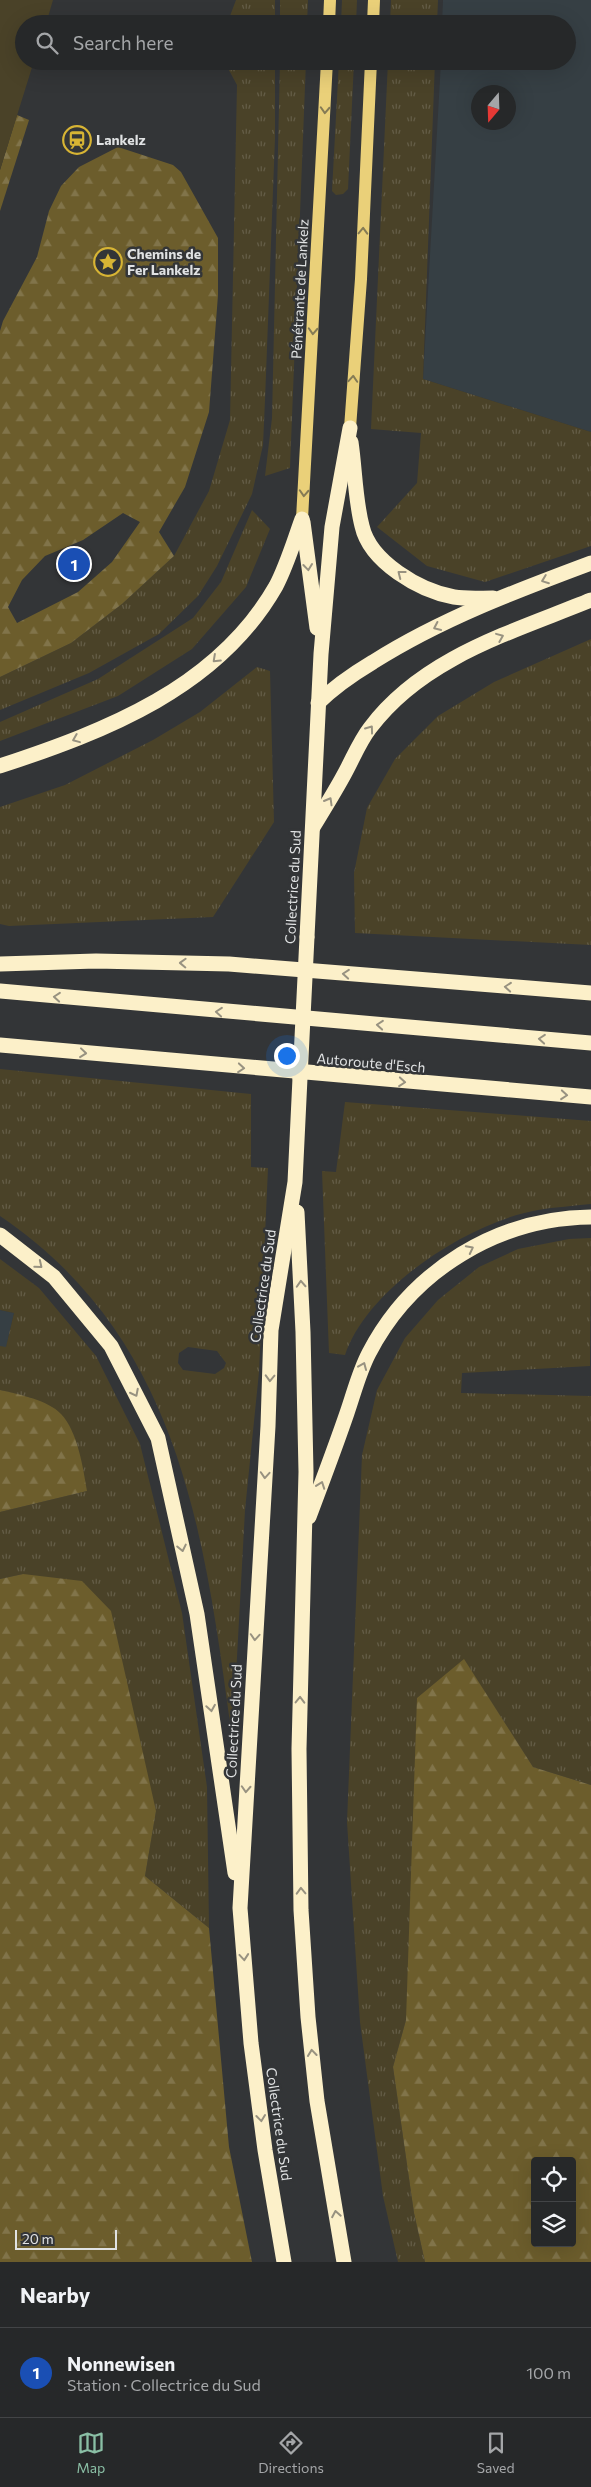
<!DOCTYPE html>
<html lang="en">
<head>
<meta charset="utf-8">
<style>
	:root { --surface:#262829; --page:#323435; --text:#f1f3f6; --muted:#a4a6a8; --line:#424446; --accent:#8abfa5 }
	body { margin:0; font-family:Commissioner,sans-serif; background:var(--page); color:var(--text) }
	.controls { position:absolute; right:15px; bottom:15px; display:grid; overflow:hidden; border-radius:5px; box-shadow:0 5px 20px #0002 }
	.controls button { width:45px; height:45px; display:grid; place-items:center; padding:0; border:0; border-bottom:1px solid var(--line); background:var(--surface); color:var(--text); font:25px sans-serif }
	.compass { position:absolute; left:471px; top:85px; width:45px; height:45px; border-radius:50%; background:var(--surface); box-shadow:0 5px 20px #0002; rotate:199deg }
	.scale { position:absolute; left:15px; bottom:12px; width:102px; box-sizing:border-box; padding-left:5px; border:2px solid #e0e2e3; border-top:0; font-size:14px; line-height:18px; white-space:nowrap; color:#e0e2e3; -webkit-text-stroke:4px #333537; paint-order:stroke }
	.you { position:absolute; left:286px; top:1055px; width:18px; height:18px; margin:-12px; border:4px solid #fff; border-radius:50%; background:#1a73e8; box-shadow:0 0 0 8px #1a73e833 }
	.badge { display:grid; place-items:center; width:32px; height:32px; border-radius:50%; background:var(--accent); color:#fff; font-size:16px; font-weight:700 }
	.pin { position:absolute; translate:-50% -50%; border:2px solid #fff; box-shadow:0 1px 5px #0006 }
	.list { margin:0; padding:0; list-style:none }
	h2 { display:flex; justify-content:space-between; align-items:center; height:65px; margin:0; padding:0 20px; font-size:21px }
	h2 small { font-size:16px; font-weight:400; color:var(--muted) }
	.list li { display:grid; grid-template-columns:32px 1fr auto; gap:15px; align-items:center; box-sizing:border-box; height:90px; padding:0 20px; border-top:1px solid var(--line) }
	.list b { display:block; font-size:19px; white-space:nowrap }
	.list p { margin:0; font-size:16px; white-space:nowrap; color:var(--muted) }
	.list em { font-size:16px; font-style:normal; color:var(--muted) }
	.icon { flex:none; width:28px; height:28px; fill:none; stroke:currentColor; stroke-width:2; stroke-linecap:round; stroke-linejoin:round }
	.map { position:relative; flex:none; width:591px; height:2262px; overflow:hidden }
	.search { position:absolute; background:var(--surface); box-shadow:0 5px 20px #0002; left:15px; right:15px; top:15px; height:55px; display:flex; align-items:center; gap:12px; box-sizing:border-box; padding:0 18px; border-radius:28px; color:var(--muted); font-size:19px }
	.sheet { height:155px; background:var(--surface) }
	nav { display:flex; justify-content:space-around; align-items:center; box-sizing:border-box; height:70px; border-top:1px solid var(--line); background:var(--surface); font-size:14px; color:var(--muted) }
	nav a { display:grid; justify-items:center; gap:2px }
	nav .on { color:var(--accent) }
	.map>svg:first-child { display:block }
	.built { fill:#363f44; fill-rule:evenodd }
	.grass { fill:url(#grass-tufts); fill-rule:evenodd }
	.forest { fill:url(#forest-firs); fill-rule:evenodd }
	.pitch { fill:#4a4228 }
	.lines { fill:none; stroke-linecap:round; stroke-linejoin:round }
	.primary { stroke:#ead079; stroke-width:12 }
	.highway { stroke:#fcf0c9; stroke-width:15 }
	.highway-bridge { stroke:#fcf0c9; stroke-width:15 }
	.oneway { stroke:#857b55 }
	.oneway2 { stroke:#989280 }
	.labels { text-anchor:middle; stroke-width:5; stroke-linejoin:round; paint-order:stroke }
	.poi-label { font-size:14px; font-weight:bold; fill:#e0e2e3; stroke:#333537; text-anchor:start }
	.street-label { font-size:14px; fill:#e0e2e3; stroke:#333537 }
</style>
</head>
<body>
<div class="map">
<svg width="591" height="2262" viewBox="0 0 591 2262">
	<defs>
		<pattern id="grass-tufts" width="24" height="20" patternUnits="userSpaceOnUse" patternTransform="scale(1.25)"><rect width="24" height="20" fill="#4a4228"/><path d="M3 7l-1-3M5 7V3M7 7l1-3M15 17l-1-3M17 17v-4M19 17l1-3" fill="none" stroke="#645d47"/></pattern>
		<pattern id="forest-firs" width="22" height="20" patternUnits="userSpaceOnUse" patternTransform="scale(1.25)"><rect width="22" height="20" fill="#6c5d2c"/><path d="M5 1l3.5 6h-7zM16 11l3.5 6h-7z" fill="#81744a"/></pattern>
	</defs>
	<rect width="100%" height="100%" fill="#333537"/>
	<g class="built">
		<path d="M443,0H591V432L423,379L441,61H567V24H442ZM478,92H508V122H478Z"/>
		<path d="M0,1310L14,1313L6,1348L0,1346Z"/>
	</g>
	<g class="grass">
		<path d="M236,0H275V24H227Z"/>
		<path d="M280,0H308L307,24H280Z"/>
		<path d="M342,0H357L356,24H341Z"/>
		<path d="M391,0H438L437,24H390Z"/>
		<path d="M224,61H275V138L265,400L263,445L252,494L217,566L198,596L159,634L89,673L0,710V677L71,643L122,604L174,556L209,491L230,420L237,85Z"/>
		<path d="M280,61H306L290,468L265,476L272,418Z"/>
		<path d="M339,61H354L348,189L343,194L336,195L332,191Z"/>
		<path d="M388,61H435L423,379L591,432V546L485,582L427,566L377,527L417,483L421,433L371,429Z"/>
		<path d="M252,510L270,529L246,587L192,649L118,696L0,741V722L98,679L193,618L221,582Z"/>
		<path d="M591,639V945L355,933L354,873L367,808L395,759L438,716L494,682Z"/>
		<path d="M257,667L270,671L274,822L213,917L9,926L0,924V807L65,785L153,740L200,712Z"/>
		<path d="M0,1069L251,1094V1167L268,1168L259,1372L245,1510L233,1730H231C204,1531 179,1337 0,1216ZM188,1347L217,1351L226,1363L224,1368L215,1374L183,1370L178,1363L179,1353Z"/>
		<path d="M345,1102L591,1121V1204C573,1206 555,1207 538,1210C469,1222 368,1287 345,1355L329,1353L322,1171L336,1172Z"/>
		<path d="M591,1238L590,1366L462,1373L461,1393L591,1396V1785L533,1767L464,1660L406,2020L393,2067L414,2213L425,2262H398L383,2196L360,2022L347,1822L362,1455L377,1390L405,1338L438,1300L479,1267L518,1249L569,1239Z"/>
		<path d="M0,1259L39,1288L96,1356L140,1444L182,1613L207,1787L209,1928L145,1876L156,1811L23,1574L0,1579V1512L87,1491L32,1398L0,1390V1346L6,1347L14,1313L0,1310Z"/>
	</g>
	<g class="forest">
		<path d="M17,115L29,120L0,211V170Z"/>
		<path d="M118,147L173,165L181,172L218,238V295L209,412L185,487L159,532L174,556L122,604L71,643L0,677V331L3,321L37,257L49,211L61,186L79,167ZM123,513L140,522L112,562L78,592L17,623L8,607L22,580L45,556L83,540Z"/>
		<path d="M0,1390C18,1394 48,1400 61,1414C78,1432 83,1468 87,1491L0,1512Z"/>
		<path d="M23,1574L82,1581L111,1611L156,1811L145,1876L209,1928L229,2147L252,2262H0V1579Z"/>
		<path d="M464,1659L533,1767L591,1785V2262H425L414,2213L393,2067L406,2020L417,1698ZM535,2161H572V2243H535Z"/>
	</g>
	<path class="pitch" d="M0,0H53L46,24H24V61H34L0,170Z"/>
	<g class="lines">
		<g class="primary">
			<path d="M329,24L330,0"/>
			<path d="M373,24L374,0"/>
			<path d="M350,428L361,279L371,61"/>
			<path d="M302,519L327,61"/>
		</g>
		<g class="highway">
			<path d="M351,442C355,469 355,499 362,526C370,562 420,591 454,597C466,599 480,598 493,598"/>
			<path d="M303,522L317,628"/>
			<path d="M318,703C334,687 353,674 373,662C441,619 516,591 591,563"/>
			<path d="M0,766C106,731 218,688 276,586C287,565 294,541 302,519"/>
			<path d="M313,827C324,809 336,790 346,771C354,756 360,741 370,728C423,657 513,632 591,600"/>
			<path d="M307,937L321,654L332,527L350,428"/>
			<path d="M0,964L96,961L229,964L591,993"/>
			<path d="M0,991L591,1043"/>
			<path d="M0,1045L591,1097"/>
			<path d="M297,1212L303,1332L306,1472L299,1749L301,1910L308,2017L317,2101L344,2262"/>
			<path d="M0,1235L54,1277L111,1346L158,1438L197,1614L235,1873"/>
			<path d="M309,1517C322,1482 335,1448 347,1413C354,1393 359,1372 369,1353C412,1270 498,1218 591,1217"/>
			<path d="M284,2262L265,2150L251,2043L240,1908L268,1426L271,1330L295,1182L300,1078"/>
		</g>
		<path class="highway-bridge" d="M300,1078L307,937"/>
	</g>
	<defs><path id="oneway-chevron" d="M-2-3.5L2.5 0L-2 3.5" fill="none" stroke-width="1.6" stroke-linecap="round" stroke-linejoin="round" transform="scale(1.25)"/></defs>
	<g class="oneway">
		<use href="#oneway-chevron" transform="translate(325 110) rotate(93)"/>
		<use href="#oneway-chevron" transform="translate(363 231) rotate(-88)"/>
		<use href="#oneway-chevron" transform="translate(313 331) rotate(93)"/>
		<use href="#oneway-chevron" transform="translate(353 379) rotate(-86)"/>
		<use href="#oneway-chevron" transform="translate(304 493) rotate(93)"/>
	</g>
	<g class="oneway2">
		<use href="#oneway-chevron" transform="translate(308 567) rotate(83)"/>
		<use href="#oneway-chevron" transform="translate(401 574) rotate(-142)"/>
		<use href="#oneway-chevron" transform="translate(545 580) rotate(159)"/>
		<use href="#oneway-chevron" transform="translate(437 627) rotate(155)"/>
		<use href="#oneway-chevron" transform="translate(500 637) rotate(-22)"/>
		<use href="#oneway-chevron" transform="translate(216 659) rotate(137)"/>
		<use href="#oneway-chevron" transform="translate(370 729) rotate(-54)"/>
		<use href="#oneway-chevron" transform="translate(76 739) rotate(158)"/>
		<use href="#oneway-chevron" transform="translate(329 801) rotate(-60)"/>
		<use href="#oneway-chevron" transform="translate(183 963) rotate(-178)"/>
		<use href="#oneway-chevron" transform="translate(346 974) rotate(-175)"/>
		<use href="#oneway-chevron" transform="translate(508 987) rotate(-175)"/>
		<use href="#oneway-chevron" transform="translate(57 997) rotate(-175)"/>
		<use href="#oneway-chevron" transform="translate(219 1012) rotate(-175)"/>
		<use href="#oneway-chevron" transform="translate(380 1025) rotate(-175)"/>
		<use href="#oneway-chevron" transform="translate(542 1039) rotate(-175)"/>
		<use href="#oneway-chevron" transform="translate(83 1053) rotate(6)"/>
		<use href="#oneway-chevron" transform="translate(241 1068) rotate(5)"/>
		<use href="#oneway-chevron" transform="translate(402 1082) rotate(5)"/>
		<use href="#oneway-chevron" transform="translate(564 1095) rotate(5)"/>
		<use href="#oneway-chevron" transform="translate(470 1249) rotate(-27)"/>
		<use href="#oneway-chevron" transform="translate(39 1265) rotate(39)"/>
		<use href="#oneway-chevron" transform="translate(301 1284) rotate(-93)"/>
		<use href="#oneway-chevron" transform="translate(363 1366) rotate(-67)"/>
		<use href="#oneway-chevron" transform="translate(270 1378) rotate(92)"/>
		<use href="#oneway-chevron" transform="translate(135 1393) rotate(63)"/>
		<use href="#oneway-chevron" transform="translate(265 1475) rotate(94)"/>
		<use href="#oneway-chevron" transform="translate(321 1485) rotate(-70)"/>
		<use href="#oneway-chevron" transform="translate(182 1548) rotate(78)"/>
		<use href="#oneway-chevron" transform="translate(255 1637) rotate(94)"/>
		<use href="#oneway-chevron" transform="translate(300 1700) rotate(-89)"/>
		<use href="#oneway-chevron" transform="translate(211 1708) rotate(81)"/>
		<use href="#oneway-chevron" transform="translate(246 1789) rotate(93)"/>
		<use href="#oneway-chevron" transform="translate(301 1891) rotate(-92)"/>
		<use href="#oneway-chevron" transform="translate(244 1957) rotate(85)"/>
		<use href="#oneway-chevron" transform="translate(312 2053) rotate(-96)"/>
		<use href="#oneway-chevron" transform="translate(261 2118) rotate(83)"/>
		<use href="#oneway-chevron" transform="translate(336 2214) rotate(-100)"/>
	</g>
	<defs>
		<symbol id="station-ring" viewBox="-11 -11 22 22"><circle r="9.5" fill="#333537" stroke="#d7b434" stroke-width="1.5"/><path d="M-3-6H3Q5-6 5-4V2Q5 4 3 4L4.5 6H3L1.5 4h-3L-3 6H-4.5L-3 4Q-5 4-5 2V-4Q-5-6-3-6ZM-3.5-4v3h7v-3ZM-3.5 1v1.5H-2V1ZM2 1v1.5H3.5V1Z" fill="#d7b434"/></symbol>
		<symbol id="sight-ring" viewBox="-11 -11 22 22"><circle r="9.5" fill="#333537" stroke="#d7b434" stroke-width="1.5"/><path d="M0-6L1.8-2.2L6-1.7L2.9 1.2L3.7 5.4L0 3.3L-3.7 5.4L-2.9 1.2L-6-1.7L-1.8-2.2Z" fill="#d7b434"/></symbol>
	</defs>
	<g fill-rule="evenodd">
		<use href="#station-ring" x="61" y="124" width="32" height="32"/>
		<use href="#sight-ring" x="92" y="246" width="32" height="32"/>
	</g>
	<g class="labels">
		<g class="poi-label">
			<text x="96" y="145">Lankelz</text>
			<text x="127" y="259">Chemins de<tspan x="127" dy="16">Fer Lankelz</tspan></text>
		</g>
		<g class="street-label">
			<text transform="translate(300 289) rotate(-87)" y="5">Pénétrante de Lankelz</text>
			<text transform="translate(293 887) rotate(-87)" y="5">Collectrice du Sud</text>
			<text transform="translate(371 1063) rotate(5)" y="5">Autoroute d'Esch</text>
			<text transform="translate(263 1286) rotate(-82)" y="5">Collectrice du Sud</text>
			<text transform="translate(234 1721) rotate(-87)" y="5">Collectrice du Sud</text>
			<text transform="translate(279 2124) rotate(82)" y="5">Collectrice du Sud</text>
		</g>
	</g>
</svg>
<div class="controls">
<button><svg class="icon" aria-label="locate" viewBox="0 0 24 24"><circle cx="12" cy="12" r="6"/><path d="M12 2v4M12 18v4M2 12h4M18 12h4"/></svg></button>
<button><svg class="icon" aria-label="layers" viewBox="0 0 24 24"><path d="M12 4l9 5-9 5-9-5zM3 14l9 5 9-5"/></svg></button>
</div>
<svg class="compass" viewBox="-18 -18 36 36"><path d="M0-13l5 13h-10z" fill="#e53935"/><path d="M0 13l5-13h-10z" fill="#a4a6a8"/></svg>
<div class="scale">20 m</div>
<div class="you"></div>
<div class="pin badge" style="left:74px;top:564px;background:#1a4fb4">1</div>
<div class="search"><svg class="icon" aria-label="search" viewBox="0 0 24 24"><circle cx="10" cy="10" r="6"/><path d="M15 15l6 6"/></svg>Search here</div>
</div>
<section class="sheet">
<h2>Nearby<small></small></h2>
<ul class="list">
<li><span class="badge" style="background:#1a4fb4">1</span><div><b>Nonnewisen</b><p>Station · Collectrice du Sud</p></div><em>100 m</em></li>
</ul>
</section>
<nav>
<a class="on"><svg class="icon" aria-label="map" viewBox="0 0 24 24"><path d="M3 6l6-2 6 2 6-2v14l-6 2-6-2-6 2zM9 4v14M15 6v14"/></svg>Map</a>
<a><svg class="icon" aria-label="directions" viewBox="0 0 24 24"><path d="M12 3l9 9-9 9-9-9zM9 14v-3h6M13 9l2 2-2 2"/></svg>Directions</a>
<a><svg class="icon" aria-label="saved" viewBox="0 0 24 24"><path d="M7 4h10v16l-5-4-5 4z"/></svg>Saved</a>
</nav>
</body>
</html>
